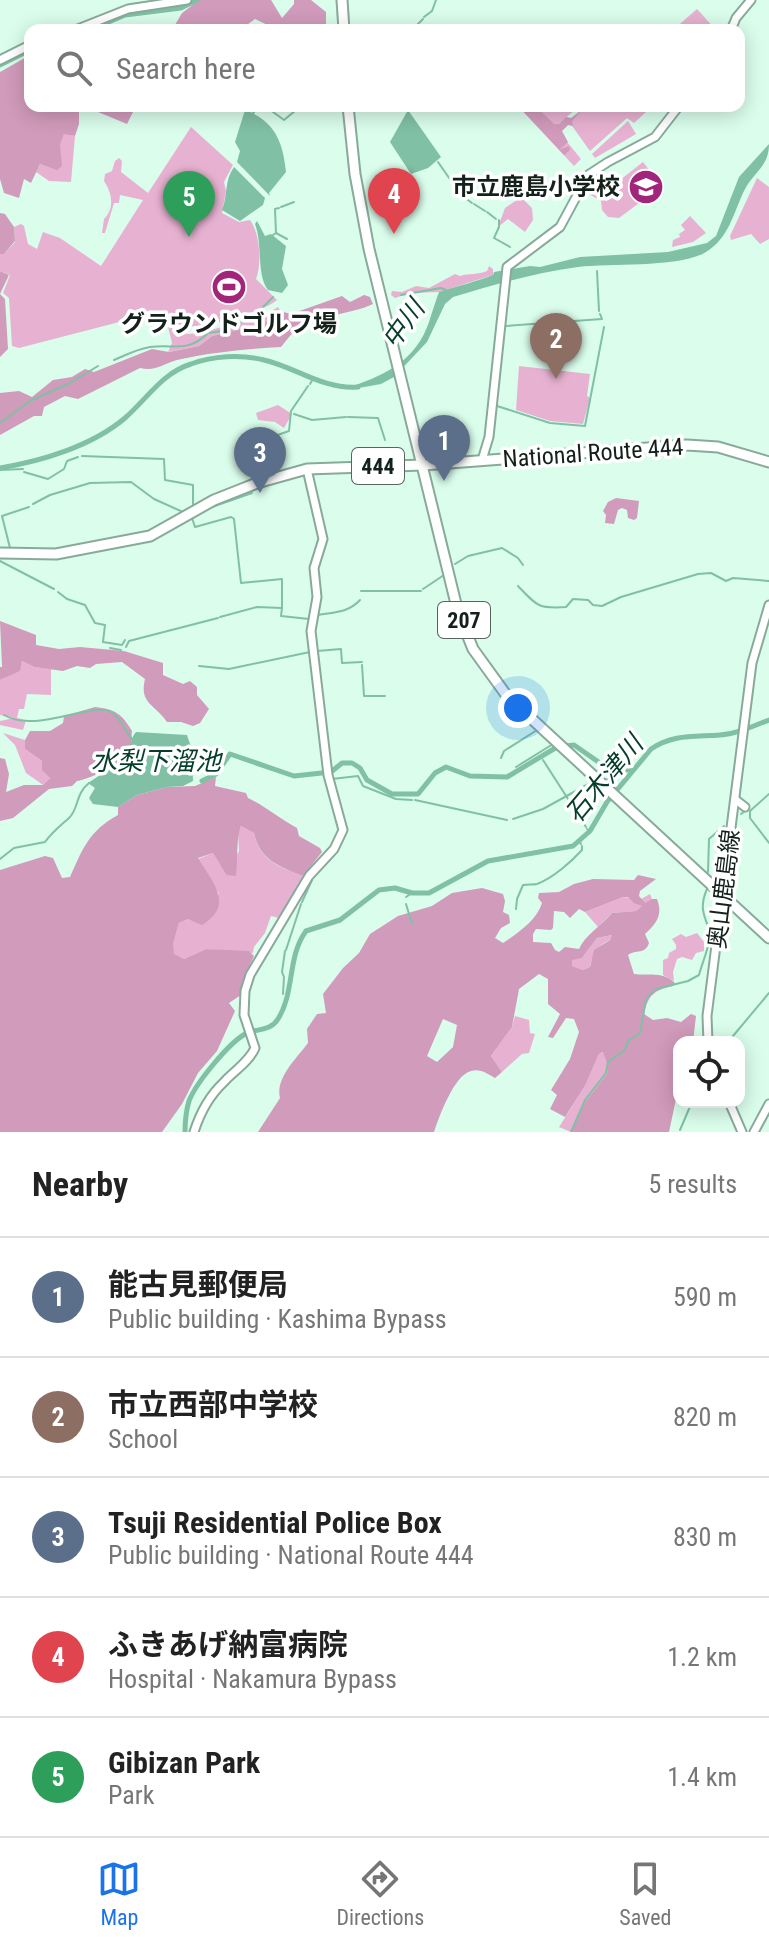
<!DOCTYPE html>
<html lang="en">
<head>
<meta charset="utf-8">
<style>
	:root { --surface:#fff; --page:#f6f6f6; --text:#222; --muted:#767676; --line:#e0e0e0; --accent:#1a73e8 }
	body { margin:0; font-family:"Roboto Condensed","Noto Sans JP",sans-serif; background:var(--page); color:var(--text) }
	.controls { position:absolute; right:24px; bottom:24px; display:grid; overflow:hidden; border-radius:16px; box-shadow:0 4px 20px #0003 }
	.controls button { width:72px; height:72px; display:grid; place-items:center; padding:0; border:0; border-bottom:2px solid var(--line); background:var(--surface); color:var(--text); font:40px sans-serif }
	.you { position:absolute; left:518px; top:708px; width:28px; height:28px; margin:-20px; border:6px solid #fff; border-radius:50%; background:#1a73e8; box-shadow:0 0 0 12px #1a73e833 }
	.badge { display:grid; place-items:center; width:52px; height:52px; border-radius:50%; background:var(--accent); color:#fff; font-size:26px; font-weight:700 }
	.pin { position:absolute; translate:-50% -66px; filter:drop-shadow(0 2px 4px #0008) }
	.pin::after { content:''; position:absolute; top:42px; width:28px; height:24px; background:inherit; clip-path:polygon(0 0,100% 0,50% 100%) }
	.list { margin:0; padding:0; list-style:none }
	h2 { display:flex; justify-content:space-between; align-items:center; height:104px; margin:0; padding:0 32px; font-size:34px }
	h2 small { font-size:26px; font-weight:400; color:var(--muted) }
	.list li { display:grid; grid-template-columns:52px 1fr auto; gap:24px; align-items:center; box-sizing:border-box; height:120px; padding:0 32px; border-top:2px solid var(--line) }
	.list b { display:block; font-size:30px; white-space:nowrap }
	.list p { margin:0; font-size:26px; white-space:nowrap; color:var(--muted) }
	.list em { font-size:26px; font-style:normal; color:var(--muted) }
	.icon { flex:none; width:44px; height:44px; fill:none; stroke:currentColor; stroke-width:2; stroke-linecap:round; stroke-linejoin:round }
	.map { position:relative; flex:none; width:769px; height:1132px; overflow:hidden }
	.search { position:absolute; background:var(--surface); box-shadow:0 4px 20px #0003; left:24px; right:24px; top:24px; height:88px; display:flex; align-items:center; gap:20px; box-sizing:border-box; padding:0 28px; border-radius:16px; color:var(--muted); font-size:30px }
	.sheet { height:704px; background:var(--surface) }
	nav { display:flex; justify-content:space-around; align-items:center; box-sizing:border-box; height:112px; border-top:2px solid var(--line); background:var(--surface); font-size:22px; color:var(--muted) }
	nav a { display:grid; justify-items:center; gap:4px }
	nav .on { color:var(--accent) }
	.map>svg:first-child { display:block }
	.green { fill:#e7b2d1 }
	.forest { fill:#d19bbb; fill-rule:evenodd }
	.water { fill:#80c0a4 }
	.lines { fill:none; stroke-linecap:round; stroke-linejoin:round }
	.stream { stroke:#80c0a4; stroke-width:2 }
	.river { stroke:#80c0a4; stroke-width:5 }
	.major-casing { stroke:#89aa9a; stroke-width:11 }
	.highway-casing { stroke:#89aa9a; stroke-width:13 }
	.major { stroke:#fff; stroke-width:7 }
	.highway { stroke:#fff; stroke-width:9 }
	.labels { text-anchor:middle; stroke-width:7; stroke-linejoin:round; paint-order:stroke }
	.shield { fill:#fff; stroke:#5a645f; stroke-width:2 }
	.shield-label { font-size:22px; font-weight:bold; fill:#14211b }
	.poi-label { font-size:24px; font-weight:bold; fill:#14211b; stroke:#fff; text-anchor:end }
	.street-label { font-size:24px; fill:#14211b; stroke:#fff }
	.water-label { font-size:26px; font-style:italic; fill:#053e2b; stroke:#fff }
</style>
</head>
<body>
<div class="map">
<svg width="769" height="1132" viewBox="0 0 769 1132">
	<rect width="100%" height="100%" fill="#dafdec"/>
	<g class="green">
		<path d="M697,9L716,30H673Z"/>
		<path d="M518,106L554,126H562L586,106H643L646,112L634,123L627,118L590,151L570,123L559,132L581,159L574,166Z"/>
		<path d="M536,106H579L559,124H553Z"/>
		<path d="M628,121L636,134L595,158L592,154Z"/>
		<path d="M191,127L233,165L224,182L226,191L222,213L239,222L250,220C260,233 262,264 256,279L277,300C261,313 205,329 184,326C172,323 159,316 148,311L127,320L19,348L12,346L9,298L3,293L10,275L0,271V254H4L15,242L14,227L21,224L24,226L28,244L37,249L43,232L60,238L101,266L143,200L120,195L119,203H114L105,233H102L104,219C115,208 112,193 104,181L105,174L112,171L115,161L119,158L122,161L121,172L148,193Z"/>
		<path d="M64,133L75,136L71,182L49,181L36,172L40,164L57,169L60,145Z"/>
		<path d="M643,162L662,186L619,218L608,217L602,210L601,201L589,194L616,175L620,180Z"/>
		<path d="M757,178L769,187V239L760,244L751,234L731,240L730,236Z"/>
		<path d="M521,197L532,208L533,220L525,232L508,219L498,227L505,208Z"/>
		<path d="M690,216L706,233L693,242L672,247L673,240L680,237L679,234L685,230L681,225Z"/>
		<path d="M489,266L493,269V275L439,292L410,293L395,298L391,295L392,291L402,292L416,286L429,288L455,274L460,276C469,273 478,275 487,271Z"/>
		<path d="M278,307L280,311L265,323L212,336L199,346L168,352L172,343L168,327L188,334L199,333L264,316Z"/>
		<path d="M519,366L590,374L587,396L590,398L583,424L550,421L516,410Z"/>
		<path d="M278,405L292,414L284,428L275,422L258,420L256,413Z"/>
		<path d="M22,661L34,667L51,669V695L27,694L24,709H19L17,718L26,720L23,730L0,725V721L14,718L0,715V680L19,671Z"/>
		<path d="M3,733L25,740V749L42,761L50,778L43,785L26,773L15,745Z"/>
		<path d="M241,826L254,833C260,861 278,866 303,876L279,918L271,916L265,933L254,947L253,953L206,949L184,959L174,955L172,944L179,923L188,919L219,894L198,859L213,853L226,875L239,851L238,833Z"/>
		<path d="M650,894L652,899L636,911L612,913L598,927L585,912L623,897L641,899Z"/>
		<path d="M697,933L704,942V951L696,953L692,960L682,957L677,959L673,972L674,981L663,975V960L668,958L669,953L676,949V945L672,939L681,934L686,937Z"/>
		<path d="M612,935L610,940C598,945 592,954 590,967L583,970L571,966L572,959L582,958L597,938Z"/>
		<path d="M515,1016L529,1020L530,1033L535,1034L529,1053L522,1054L502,1072L491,1056L512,1027Z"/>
		<path d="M604,1052L608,1066L607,1074L585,1102L571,1132L559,1127L585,1086L599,1054Z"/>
	</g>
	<g class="forest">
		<path d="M199,0H271L282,18L294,4V0H311L326,12V30H278L255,19L240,30H172L182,13Z"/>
		<path d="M30,55V106H79V124L75,136L64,134L60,145L62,166L57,170L40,164L31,183L24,179L19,198L4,193L0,179V72Z"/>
		<path d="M100,106H136L127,124L98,112Z"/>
		<path d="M518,106H536L554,124H559L566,117L571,118L582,110L572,121L573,126L568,125L562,131L568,142L559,150L569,146L570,150L564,155Z"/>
		<path d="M0,213L5,214L14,227L15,241L4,254H0Z"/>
		<path d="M0,271L9,275L0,294L5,299L8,349L0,357Z"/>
		<path d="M364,295L370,297L373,304C352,314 316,316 299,328C292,332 286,341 281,347C246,349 211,352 177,360C163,364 155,372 140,368L78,399L65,396L44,407L42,416H34L0,435V393L19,391L32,397L53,380L72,377L85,369L94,372L152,349L169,352L199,346L212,336L265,323L280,311L291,314L342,296L350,302Z"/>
		<path d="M616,498L639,501L637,518L634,520L628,518L627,510L622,508L618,510L614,524L605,523L606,515L603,511L608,502Z"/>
		<path d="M0,621L36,635V645L59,649L80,647L124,651L163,663V675L183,684L190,681L197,687V695L209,709L200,723L193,726L181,722H167C155,704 139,704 145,679L122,662L96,664L90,668L77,666L63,671L34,667L22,661L20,671L0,680V667H2Z"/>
		<path d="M95,707C115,709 122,714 132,731C131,737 132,746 129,752C125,764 89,779 77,781L72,786L49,789L13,818L0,821V758L5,759L9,774L6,792L24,785H43L50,778L42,770V761L25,749V740L30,731H50L63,723L64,716Z"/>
		<path d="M216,777L215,786L246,793L248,798C265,806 280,819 297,828L299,836L320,848L322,852L303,876C278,866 260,860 254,833L241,826C236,837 238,862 236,876L226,875L213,853L198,858C213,883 235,905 202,925L188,919L179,923L173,943L174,954L184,959L206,949L249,951L254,956L243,980L241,995L229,1003L235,1011L217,1051L198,1073L182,1104L162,1132H0V870L45,856L53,858L62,878L70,877C83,848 89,831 118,815V807L137,795L167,787L195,786Z"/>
		<path d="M638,875L656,879L640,891L639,896L645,903L652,899H657C663,914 657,923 645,934L649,943C645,955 636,949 628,955L634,974C648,976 663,971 675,983L673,986C654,990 648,995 644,1014L653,1020L667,1018L681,1022L691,1014L696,1016L693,1042H679V1085L669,1132H571L585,1102L607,1074L608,1066L603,1052L599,1054L585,1086L565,1117L550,1109L557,1095L551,1090L570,1059L579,1032L574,1019L566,1018L553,1038L548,1037L560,1014L548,1004V979L539,974L519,989L512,1027L491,1056L502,1072L495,1078C488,1074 480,1068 471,1071C454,1075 439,1117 434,1132H258L280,1098C275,1078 297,1058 308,1043L307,1029L317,1014L326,1013L323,994L343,968L359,953L370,934L398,916L432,906L452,893L482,888L503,894L505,901L503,912L509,915L510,923L501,928L495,938L503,943C518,933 537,920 542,903L538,898L539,893L559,892L574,884L593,879L634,880ZM623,897H628L634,903L642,906L636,911L612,913C601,926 585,935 579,949L565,947L559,952L555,950L551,943L533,942V934L536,929L551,930L553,928L554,911L564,912L570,918L579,909L585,912ZM612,935L610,940L594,950L590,967L583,970L572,966V960L582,958L597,938ZM443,1019L457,1025L453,1047L437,1062L427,1056Z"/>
	</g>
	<g class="water">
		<path d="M245,110C275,121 283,142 286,172L269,193L270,196L237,162L240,151L235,142Z"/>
		<path d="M408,110L441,157L428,168L411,174L390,142Z"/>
		<path d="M769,144C769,167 754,171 744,191C733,214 729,238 706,252C680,268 610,263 578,267C535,273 495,284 453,297L445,304L427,342L394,377L381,384L353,389V386C387,374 416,360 429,322C432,312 435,303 439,292C458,286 475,282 493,275L494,272L530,266L540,267L580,257L668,252L707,243L716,236L739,177Z"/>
		<path d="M234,167L265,198L263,205L240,221L222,210C228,195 224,181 234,167Z"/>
		<path d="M257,221L265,236L271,234L286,246L282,269L288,285L282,293L268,290C256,274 263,245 255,224Z"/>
		<path d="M136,732L187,735L192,750L193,781L183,786L167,787L137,795L118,807L93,804L89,798L95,788L88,783L126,758C131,749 129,740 136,732Z"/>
	</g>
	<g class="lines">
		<g class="stream">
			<path d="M424,17L432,11L436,0"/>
			<path d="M412,30L423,19"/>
			<path d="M253,113L258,108L269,109L284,120L301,106"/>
			<path d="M438,162L461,195L472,203"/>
			<path d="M474,204L485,211"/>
			<path d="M281,207L294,202"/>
			<path d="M487,212L496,219"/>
			<path d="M499,220V227L494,238L510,247"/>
			<path d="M276,233L275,209L279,208"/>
			<path d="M273,235L276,233L287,239"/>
			<path d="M597,271L599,311"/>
			<path d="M401,295L441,288L446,290"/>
			<path d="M261,309L273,297"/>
			<path d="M506,326L602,319L600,314"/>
			<path d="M114,360C126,355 137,349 150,347C175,344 188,353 208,333L222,331L244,321"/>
			<path d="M310,384L313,379"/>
			<path d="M497,406L550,423L585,426L604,327"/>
			<path d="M294,414L312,420L346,417"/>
			<path d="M348,417L378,418L385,440"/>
			<path d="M0,423L30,401L68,384L98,366"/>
			<path d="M246,446L289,431L291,411L308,386"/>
			<path d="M82,456L164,459L165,480L193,485V506"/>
			<path d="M0,470L23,469"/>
			<path d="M24,472L48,479L64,469L67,461L78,457"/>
			<path d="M33,504L50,495L90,483L131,482L154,499L183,512"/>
			<path d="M209,508L252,493"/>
			<path d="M197,515L192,518L195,527L231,517L234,519L241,583L282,579V608"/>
			<path d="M10,548L2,516L29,507"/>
			<path d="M0,561L54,589"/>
			<path d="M455,564L468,556L502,548L518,558L523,565"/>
			<path d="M518,586C537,606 538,609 566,607L573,599L588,600L593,605L602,606L621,597L698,574L711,573L726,581L733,578L769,581"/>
			<path d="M423,589L444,575"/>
			<path d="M361,591H421"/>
			<path d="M58,592L67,599L85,605L95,623L105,625L103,642L122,645L125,640"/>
			<path d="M318,615C334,612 348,613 360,600"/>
			<path d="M220,617L257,607L282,608L281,616L309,619"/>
			<path d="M126,647L129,641L218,618"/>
			<path d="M110,648L121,650"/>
			<path d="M317,651L341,649L342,663L362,662"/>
			<path d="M362,665L364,696H385"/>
			<path d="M199,666L229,669L310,652"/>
			<path d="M4,715C38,735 97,698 114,714C122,721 125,731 132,739"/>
			<path d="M542,757V758"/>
			<path d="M501,758L504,751L537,730L543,736"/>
			<path d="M543,760L586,827"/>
			<path d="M516,767L553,744L551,742"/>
			<path d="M332,779L358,776L363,786L396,799L412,800"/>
			<path d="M607,779L612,778L613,772"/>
			<path d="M769,794L750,811V818L769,843"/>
			<path d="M415,800L507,820"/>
			<path d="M741,814L749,808"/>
			<path d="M513,819L543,809L592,782"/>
			<path d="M587,829L590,831"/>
			<path d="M580,842L581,844"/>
			<path d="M0,859L14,848L45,842C53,831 60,826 69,818C79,809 75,794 89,783"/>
			<path d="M708,872L709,839L724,826"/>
			<path d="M406,897L412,893"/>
			<path d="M302,902L312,880"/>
			<path d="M406,904L412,924"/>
			<path d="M516,909L517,899L523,885C528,884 533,885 537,884C553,878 571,862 582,850V846"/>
			<path d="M286,950L301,904"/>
			<path d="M283,994L284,977L282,972L285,951"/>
			<path d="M728,1042L769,993"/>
			<path d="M724,1102L734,1123"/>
			<path d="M680,1130L692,1102"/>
			<path d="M571,1132L585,1100L606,1073L608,1062L625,1050L628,1041L640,1033L646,999L656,989L688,981L699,975C702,964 707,952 709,942C713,922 695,916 707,889"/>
		</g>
		<g class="river">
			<path d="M90,30L125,15L181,8L197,0"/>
			<path d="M0,65L30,50"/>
			<path d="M0,468C42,461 92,446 125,418C147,399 162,373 191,364C213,356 240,354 264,360C295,367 324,390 358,387"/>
			<path d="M202,781L216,774L230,754L294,776L331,772L342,763H352L360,768L367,780L392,794H418L435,773L446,767L470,776L507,777L557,747L574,745L613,772L634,769"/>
			<path d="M185,1132C185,1122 186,1111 189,1101C196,1083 228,1044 245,1034C256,1028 270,1032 278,1019C295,992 287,957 306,931L340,920L379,890L395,888L412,893H429L488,861L573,846L590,831L607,802L651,749C673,734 694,737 720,735C737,734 753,726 769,720"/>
		</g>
		<defs>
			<g id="major">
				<path d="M75,30L128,9L187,0"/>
				<path d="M731,30L736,18L751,0"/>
				<path d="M0,60L30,45"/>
				<path d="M482,460L489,437L507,267L560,227L588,175L608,162L655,137L679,106"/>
				<path d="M736,800L745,807"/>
				<path d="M708,1042L707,1016L752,663L769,605"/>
				<path d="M729,1102L742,1132"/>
				<path d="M194,1132C200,1113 209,1096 224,1082C234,1071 249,1062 255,1048L244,1015L245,991L250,975L309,876L334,849L343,830L328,775L311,631L317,597L314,568L323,539L307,469"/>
				<path d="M754,1132L769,1104"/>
			</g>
			<g id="highway">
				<path d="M342,0L344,30"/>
				<path d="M348,106L355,174L369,249L458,612L473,649L507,696L769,938"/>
				<path d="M0,553L56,554L150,536L214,500L257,483L307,469L423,465L687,445L718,447L769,462"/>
			</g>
		</defs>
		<use href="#major" class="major-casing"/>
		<use href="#highway" class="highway-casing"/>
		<use href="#major" class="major"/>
		<use href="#highway" class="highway"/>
	</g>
	<defs>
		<symbol id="school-disc" viewBox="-11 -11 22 22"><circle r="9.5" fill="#a0257b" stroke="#fff"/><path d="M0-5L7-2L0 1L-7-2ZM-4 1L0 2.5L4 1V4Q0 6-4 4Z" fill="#fff"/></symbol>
		<symbol id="stadium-disc" viewBox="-11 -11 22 22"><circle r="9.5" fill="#a0257b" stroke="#fff"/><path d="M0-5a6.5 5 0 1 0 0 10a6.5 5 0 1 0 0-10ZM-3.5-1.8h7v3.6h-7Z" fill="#fff"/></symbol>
	</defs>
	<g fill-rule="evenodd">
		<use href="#school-disc" x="626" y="167" width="40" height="40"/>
		<use href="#stadium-disc" x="209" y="267" width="40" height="40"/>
	</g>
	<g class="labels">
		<g class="shield">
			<rect x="352" y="448" width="52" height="36" rx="6"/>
			<rect x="438" y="602" width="52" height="36" rx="6"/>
		</g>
		<g class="shield-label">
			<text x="378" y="474">444</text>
			<text x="464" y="628">207</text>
		</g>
		<g class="poi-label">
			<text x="620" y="195">市立鹿島小学校</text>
			<text x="229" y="332" text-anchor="middle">グラウンドゴルフ場</text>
		</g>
		<g class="street-label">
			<text transform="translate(593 453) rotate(-4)" y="8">National Route 444</text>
			<text transform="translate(724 889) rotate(-83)" y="8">奥山鹿島線</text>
		</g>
		<g class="water-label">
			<text transform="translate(403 324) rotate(-54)" y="9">中川</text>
			<text x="156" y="770">水梨下溜池</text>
			<text transform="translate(604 779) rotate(-50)" y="9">石木津川</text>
		</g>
	</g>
</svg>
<div class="controls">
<button><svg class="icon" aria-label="locate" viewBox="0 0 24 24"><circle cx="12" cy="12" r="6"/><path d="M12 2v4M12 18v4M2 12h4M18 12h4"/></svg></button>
</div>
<div class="you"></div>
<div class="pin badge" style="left:444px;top:481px;background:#5c6f8a">1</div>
<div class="pin badge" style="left:556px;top:379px;background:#8d6e63">2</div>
<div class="pin badge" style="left:260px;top:493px;background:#5c6f8a">3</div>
<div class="pin badge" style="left:394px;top:234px;background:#e0444e">4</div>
<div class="pin badge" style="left:189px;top:237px;background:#2e9e5b">5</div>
<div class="search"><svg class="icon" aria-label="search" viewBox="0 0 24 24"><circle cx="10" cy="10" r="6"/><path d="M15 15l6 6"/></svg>Search here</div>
</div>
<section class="sheet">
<h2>Nearby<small>5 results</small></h2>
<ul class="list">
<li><span class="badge" style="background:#5c6f8a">1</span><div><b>能古見郵便局</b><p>Public building · Kashima Bypass</p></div><em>590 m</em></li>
<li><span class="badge" style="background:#8d6e63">2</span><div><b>市立西部中学校</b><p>School</p></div><em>820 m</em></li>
<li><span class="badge" style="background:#5c6f8a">3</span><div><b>Tsuji Residential Police Box</b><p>Public building · National Route 444</p></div><em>830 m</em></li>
<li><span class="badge" style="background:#e0444e">4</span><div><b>ふきあげ納富病院</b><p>Hospital · Nakamura Bypass</p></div><em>1.2 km</em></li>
<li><span class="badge" style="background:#2e9e5b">5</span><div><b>Gibizan Park</b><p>Park</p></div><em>1.4 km</em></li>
</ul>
</section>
<nav>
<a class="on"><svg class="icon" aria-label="map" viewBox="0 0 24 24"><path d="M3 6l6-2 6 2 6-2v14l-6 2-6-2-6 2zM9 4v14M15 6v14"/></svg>Map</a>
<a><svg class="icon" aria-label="directions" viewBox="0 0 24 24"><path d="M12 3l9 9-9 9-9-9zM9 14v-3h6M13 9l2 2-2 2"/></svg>Directions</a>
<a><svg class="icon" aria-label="saved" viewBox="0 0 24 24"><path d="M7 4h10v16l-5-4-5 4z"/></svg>Saved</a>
</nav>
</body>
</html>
